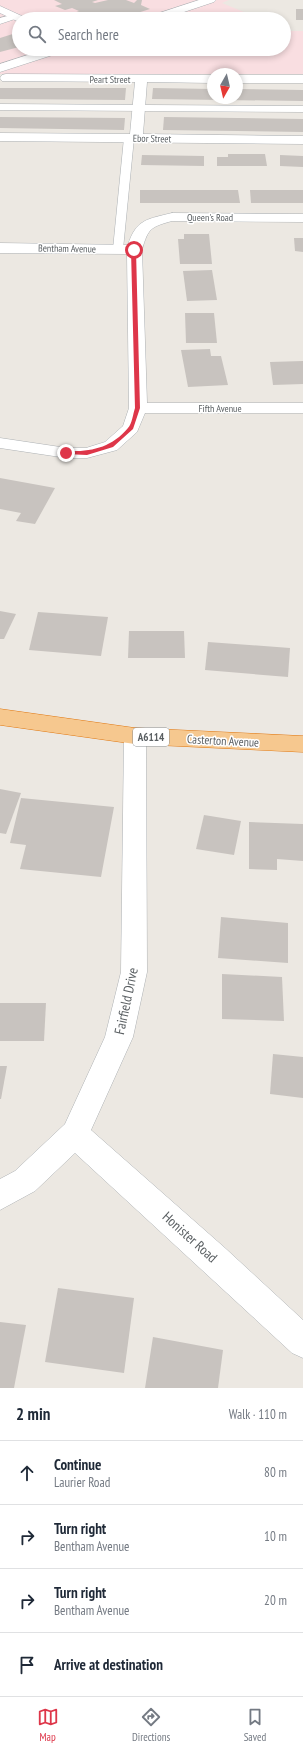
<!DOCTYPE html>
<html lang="en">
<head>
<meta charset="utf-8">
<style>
	:root { --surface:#fff; --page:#f2f2f3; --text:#1f2937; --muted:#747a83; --line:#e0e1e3; --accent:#de3649 }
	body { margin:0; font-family:"PT Sans Narrow",sans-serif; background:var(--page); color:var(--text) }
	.compass { position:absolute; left:207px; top:68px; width:36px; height:36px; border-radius:50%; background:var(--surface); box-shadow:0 2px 6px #0003; rotate:188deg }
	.stop { position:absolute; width:12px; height:12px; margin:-9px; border:3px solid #de3649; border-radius:50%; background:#fff }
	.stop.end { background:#de3649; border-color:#fff; box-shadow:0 1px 4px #0008 }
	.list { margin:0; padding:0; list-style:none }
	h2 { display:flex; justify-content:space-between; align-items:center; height:52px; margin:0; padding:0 16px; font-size:17px }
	h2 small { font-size:13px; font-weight:400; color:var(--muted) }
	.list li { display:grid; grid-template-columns:26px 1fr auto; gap:12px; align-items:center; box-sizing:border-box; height:64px; padding:0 16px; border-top:1px solid var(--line) }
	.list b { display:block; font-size:15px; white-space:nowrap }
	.list p { margin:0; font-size:13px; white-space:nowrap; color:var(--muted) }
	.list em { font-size:13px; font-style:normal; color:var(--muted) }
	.icon { flex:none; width:22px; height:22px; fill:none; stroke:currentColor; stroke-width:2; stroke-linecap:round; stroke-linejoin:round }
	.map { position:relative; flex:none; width:303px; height:1388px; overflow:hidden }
	.search { position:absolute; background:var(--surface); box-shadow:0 2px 6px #0003; left:12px; right:12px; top:12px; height:44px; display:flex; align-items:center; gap:10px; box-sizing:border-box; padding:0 14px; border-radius:22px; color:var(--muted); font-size:15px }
	.sheet { height:308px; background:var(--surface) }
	nav { display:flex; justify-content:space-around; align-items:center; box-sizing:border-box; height:56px; border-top:1px solid var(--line); background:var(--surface); font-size:11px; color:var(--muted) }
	nav a { display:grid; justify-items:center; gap:2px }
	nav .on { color:var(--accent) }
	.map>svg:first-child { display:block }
	.medical { fill:#f9dee1 }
	.building { fill:#c8c3bf }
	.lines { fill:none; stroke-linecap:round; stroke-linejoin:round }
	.lane-casing { stroke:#adb1b4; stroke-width:1 }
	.street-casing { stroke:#adb1b4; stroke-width:1 }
	.highway-casing { stroke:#e0760e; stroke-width:1 }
	.lane { fill:#fff; fill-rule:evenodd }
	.street { fill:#fff; fill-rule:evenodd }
	.highway { fill:#f6c88f; fill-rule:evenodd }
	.route { fill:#de3649 }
	.labels { text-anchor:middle; stroke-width:3; stroke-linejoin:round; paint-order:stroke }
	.far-street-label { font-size:10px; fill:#5a5f62; stroke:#fff }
	.shield { fill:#fff; stroke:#8c8f91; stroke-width:1 }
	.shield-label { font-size:11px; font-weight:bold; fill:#5a5f62 }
	.street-label { font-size:12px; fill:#5a5f62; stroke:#fff }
	.near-street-label { font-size:14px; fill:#5a5f62; stroke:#fff }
</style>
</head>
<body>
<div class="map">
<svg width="303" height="1388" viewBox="0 0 303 1388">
	<rect width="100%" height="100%" fill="#ece8e2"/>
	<path class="medical" d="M0,0H229L222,3L261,19H19V49H284V28L290,31H303V74H0Z"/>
	<g class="building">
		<path d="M54,0H98L92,2L95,3L108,0H126L134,3L137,0H142L141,5L150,9L118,19H89L74,13L79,11L72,8L65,10L55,6L62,4Z"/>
		<rect x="296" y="9" width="7" height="11"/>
		<path d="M19,32V47L0,52V38Z"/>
		<path d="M0,88H126L125,100L0,99Z"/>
		<path d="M153,88L213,89V98H237V89L303,90V101L152,99Z"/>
		<path d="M0,117L125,118L124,130L0,128Z"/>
		<path d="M164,117L303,119V132L163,130Z"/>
		<path d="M228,154H265L267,166H217V157H228Z"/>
		<path d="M142,155L204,156V166L141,165Z"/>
		<path d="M280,155L303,156V167L280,166Z"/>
		<path d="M140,190H238L240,203H140Z"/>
		<path d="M250,190H303V203H251Z"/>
		<path d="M184,234H209L212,264H180L178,239H184Z"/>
		<path d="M294,238H303V252L295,251Z"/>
		<path d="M212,270L217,300L187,301L183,271Z"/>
		<path d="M185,313H214L217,343H186Z"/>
		<path d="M210,349L211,356H221L228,385L188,387L181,350Z"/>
		<path d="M303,361V384L273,385L270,362Z"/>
		<path d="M0,478L55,488L35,524L16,521L21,513L0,509Z"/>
		<path d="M0,611L16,614L4,639H0Z"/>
		<path d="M38,612L108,617L101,656L29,650Z"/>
		<path d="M129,631H184L185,658H128Z"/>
		<path d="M208,642L290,648L288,677L205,670Z"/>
		<path d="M0,789L21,793L6,834L0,833Z"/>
		<path d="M21,798L114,807L101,877L20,869L26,845L10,843Z"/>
		<path d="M204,815L241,821L234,855L196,849Z"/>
		<path d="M249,822L303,824V861L277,859V870L249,869Z"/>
		<path d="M221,917L288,923V963L218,958Z"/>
		<path d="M222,974L282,977L284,1021L222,1019Z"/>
		<path d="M0,1003H46L44,1041H0Z"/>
		<path d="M273,1054L303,1057V1098L270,1094Z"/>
		<path d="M0,1066H7L1,1099H0Z"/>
		<path d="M58,1288L134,1298L124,1373L45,1362Z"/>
		<path d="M0,1322L26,1325L14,1388H0Z"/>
		<path d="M153,1337L223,1350L218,1388H145Z"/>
	</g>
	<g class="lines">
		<defs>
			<g id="lane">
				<path d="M15,14L19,16L18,18L0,24V18Z"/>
				<path d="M0,104L303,106V112L0,110Z"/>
				<path d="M129,135L134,138L123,249L118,252L113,249L124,138Z"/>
			</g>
			<g id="street">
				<path d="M199,0H216L214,2L163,19H145L147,17Z"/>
				<path d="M0,6L24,17L26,19H19V22L0,13Z"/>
				<path d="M46,49H64L62,52L0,72V64Z"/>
				<path d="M6,74L213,75V83L147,82L143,134L303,136V144L0,141V133L130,134L135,82L2,81L0,78L2,75Z"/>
				<rect x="237" y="75" width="66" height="8"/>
				<path d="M172,213L303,214V222L172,221C151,227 148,228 142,250L147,403H303V413H145L137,432L117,450L87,458H67L0,448V438L67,448H86L105,442L123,426L129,408L127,254L0,253V243L128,245C136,219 148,219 172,213Z"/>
				<path d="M135,728L143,730L146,736L147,972L133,1037L91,1130L225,1248L303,1320V1358L292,1353L75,1153L35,1191L0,1210V1179L15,1171L65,1124L105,1037L121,972L124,736L127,730Z"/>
			</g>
			<path id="highway" d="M0,709L135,728L303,736V752L135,744L0,725Z"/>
		</defs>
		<use href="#lane" class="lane-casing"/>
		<use href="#street" class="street-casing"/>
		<use href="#highway" class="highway-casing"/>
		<use href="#lane" class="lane"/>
		<use href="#street" class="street"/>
		<use href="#highway" class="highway"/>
	</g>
	<path class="route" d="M134,249L136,250L140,408L133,429L113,447L87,455L65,454L64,453L66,451C91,452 111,448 128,428C132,424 133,414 135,408L131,250Z"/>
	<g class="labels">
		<g class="far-street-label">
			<text x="110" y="83">Peart Street</text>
			<text transform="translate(152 138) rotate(1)" y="4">Ebor Street</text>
			<text x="210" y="221">Queen's Road</text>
			<text transform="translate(67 248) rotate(1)" y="4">Bentham Avenue</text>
			<text x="220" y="412">Fifth Avenue</text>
		</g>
		<rect class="shield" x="133" y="728" width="36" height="18" rx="3"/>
		<g class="shield-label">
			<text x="151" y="741">A6114</text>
		</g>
		<g class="street-label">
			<text transform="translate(223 741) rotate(3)" y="4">Casterton Avenue</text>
		</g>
		<g class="near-street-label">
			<text transform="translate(126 1001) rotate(-78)" y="5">Fairfield Drive</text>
			<text transform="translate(190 1237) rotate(42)" y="5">Honister Road</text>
		</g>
	</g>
</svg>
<svg class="compass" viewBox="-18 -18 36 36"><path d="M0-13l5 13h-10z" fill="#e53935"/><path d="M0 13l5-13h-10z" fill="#747a83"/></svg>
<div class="stop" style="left:134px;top:250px"></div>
<div class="stop end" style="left:66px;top:453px"></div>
<div class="search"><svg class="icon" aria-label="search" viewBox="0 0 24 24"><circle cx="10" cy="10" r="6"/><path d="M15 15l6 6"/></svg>Search here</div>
</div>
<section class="sheet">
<h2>2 min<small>Walk · 110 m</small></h2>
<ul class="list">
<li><svg class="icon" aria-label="ahead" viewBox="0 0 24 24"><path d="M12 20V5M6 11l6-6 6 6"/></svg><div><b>Continue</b><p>Laurier Road</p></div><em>80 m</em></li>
<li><svg class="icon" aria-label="right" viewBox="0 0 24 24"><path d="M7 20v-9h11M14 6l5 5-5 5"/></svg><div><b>Turn right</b><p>Bentham Avenue</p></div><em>10 m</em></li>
<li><svg class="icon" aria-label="right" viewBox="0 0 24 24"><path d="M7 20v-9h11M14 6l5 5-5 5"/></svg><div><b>Turn right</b><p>Bentham Avenue</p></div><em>20 m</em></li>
<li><svg class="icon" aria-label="arrive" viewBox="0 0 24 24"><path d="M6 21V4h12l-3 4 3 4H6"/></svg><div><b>Arrive at destination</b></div></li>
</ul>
</section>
<nav>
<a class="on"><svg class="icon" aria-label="map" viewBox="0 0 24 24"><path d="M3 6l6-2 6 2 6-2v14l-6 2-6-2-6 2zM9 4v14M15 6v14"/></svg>Map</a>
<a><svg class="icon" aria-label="directions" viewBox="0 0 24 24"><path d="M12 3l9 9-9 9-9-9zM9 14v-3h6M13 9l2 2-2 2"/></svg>Directions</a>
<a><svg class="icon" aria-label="saved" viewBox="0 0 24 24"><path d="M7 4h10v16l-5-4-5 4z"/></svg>Saved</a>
</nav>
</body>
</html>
